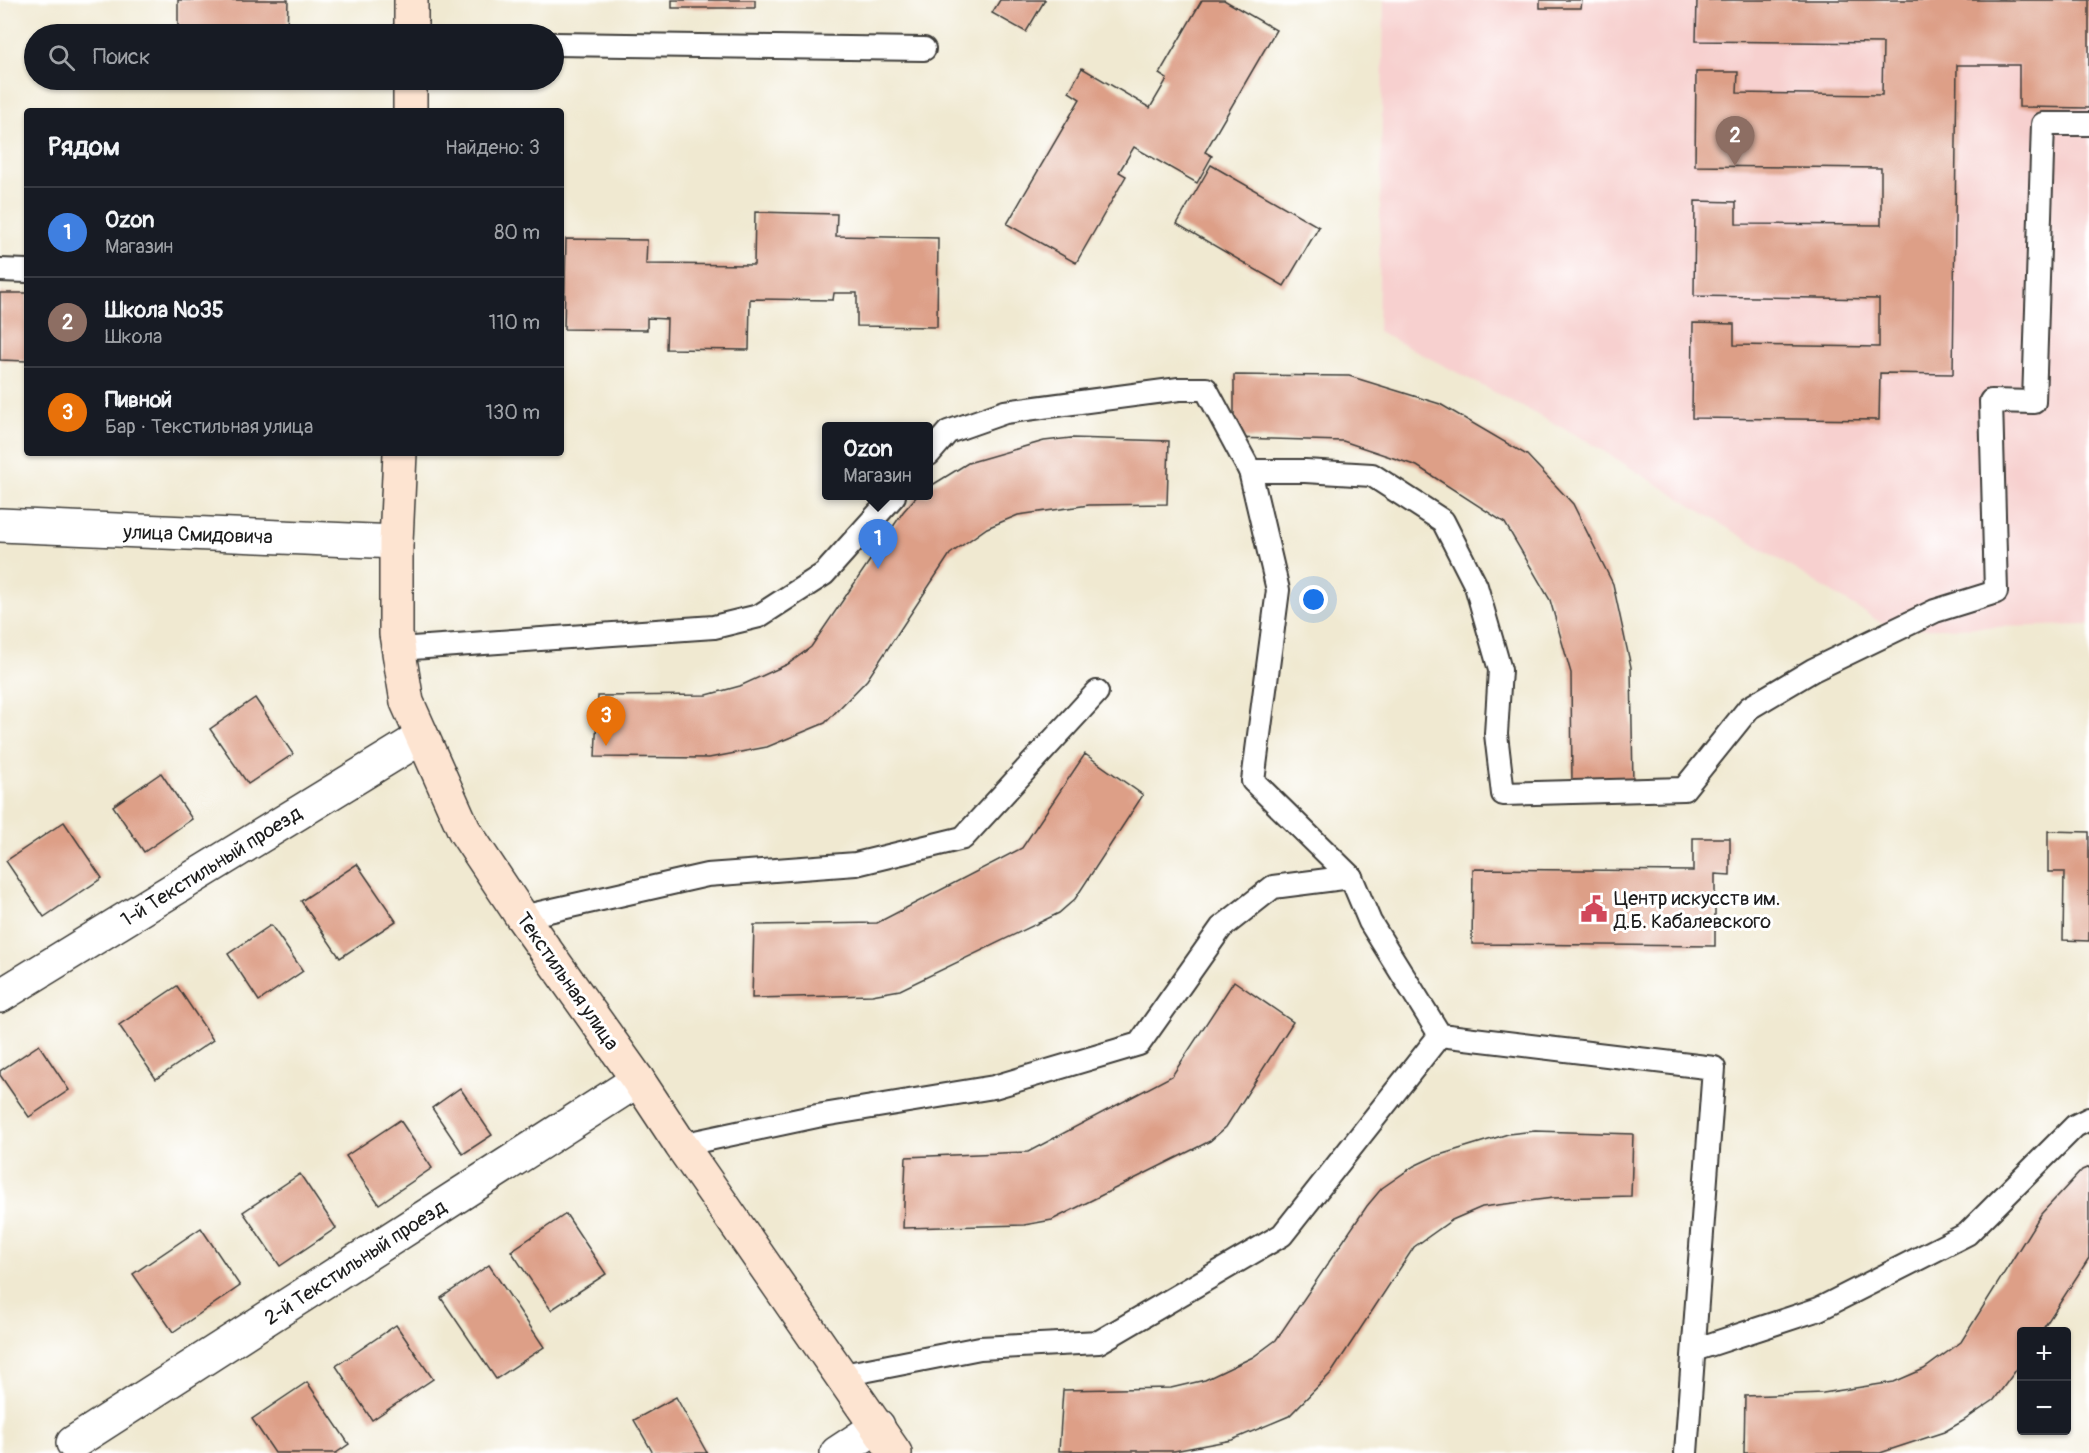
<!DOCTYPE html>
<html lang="ru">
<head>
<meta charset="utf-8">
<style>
	:root { --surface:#171b24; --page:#242831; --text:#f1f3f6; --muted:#9ea1a6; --line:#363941; --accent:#ea580c }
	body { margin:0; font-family:Pangolin,sans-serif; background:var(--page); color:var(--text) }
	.controls { position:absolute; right:18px; bottom:18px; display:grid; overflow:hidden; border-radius:6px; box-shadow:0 2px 4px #0004 }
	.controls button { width:54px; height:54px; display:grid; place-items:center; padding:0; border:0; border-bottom:2px solid var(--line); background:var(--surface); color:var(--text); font:30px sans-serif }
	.you { position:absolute; left:1314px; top:600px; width:21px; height:21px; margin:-15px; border:4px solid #fff; border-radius:50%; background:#1a73e8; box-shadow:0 0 0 9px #1a73e833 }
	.badge { display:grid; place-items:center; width:39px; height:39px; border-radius:50%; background:var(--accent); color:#fff; font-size:20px; font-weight:700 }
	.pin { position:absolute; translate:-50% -50px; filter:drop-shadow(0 2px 3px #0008) }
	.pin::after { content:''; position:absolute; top:32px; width:21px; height:18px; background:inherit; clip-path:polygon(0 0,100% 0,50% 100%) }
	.popup { position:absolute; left:822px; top:422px; width:111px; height:78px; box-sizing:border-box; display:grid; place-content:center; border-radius:6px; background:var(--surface); filter:drop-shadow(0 2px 4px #0005); font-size:20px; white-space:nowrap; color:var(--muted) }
	.popup b { font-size:22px; color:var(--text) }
	.popup::after { content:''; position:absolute; left:50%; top:100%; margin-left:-12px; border:12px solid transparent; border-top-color:var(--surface) }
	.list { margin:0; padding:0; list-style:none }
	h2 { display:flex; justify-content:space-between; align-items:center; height:78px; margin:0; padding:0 24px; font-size:26px }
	h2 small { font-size:20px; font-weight:400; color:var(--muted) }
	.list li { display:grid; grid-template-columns:39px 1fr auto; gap:18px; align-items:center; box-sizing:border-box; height:90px; padding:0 24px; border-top:2px solid var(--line) }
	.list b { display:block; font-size:22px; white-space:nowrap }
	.list p { margin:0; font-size:20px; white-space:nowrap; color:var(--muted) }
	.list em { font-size:20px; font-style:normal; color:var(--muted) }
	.icon { flex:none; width:33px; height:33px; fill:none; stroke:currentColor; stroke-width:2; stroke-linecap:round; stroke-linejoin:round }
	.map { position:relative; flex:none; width:2089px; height:1453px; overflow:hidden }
	.search { position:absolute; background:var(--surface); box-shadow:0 2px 4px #0004; left:24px; top:24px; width:540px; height:66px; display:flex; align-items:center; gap:15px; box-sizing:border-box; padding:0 21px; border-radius:33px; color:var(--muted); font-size:22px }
	.panel { position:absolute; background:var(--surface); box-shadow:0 2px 4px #0004; left:24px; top:108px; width:540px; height:348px; border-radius:6px }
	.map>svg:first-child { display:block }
	.built { fill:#f7d0cf }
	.building { fill:#dd9f87 }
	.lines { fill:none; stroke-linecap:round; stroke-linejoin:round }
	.service-casing { stroke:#3c3b37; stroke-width:26 }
	.minor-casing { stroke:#3c3b37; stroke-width:36 }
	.secondary-casing { stroke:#3c3b37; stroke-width:36 }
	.service { stroke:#fff; stroke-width:22 }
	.minor { stroke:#fff; stroke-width:33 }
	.secondary { stroke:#fde4d1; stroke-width:33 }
	.labels { text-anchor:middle; stroke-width:6; stroke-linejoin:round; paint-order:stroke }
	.street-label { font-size:20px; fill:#1c1c1c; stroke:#fff }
	.poi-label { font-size:20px; fill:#1c1c1c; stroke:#fff; text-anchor:start }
</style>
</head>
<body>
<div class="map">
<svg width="2089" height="1453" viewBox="0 0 2089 1453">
	<rect width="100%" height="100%" fill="#fff"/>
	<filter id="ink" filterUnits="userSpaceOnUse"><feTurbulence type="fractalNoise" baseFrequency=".0167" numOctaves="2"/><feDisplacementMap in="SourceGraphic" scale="12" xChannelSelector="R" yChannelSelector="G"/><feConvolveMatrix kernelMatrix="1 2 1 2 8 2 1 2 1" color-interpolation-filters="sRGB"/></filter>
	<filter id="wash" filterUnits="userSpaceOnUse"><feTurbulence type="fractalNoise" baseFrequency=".008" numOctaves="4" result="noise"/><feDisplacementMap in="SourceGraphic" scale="24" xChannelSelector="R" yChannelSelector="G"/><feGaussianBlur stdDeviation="1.35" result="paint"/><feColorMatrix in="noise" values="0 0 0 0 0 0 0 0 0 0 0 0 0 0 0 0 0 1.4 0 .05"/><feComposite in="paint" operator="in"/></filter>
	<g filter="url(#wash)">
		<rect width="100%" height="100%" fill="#f0e9d1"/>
		<path class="built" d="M1384,0H2089V625L1891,629L1587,441L1378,331Z"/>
		<g id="blocks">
			<g class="building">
				<path d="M178,0H288L287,34H178Z"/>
				<rect x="672" y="0" width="83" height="8"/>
				<path d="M1000,0H1045L1026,32L992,13Z"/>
				<path d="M1202,0H1224L1276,30L1205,152L1212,156L1197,183L1134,147L1119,172L1126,176L1076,263L1007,224L1080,99L1069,92L1082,68L1150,108L1167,79L1159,74Z"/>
				<path d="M1540,0H1582L1581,8H1540Z"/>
				<path d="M1697,0H2089V108L2019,107V65H1957L1953,374L1880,373L1879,420L1692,418L1693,323L1734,324V345L1879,347V299L1694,296L1695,201L1736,202V224L1881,225V168L1695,166L1696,72H1738L1737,93L1882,95L1883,43L1696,41Z"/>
				<path d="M1211,165L1319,227L1284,286L1177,224Z"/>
				<path d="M755,212L837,214L836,236L938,238L937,327L857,326V293H834L833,300L750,299L749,350L666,349L667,319L647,318V330L564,329L566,239L647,240L646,264L754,265Z"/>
				<path d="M0,293H27V361L0,360Z"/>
				<path d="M1234,375L1349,376L1440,404L1527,455L1573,504L1613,584L1631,667L1633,786L1572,784L1571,673L1550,600L1505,523L1417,466L1343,441L1234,438Z"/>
				<path d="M1071,438L1169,441L1167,504L1089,505L1018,515L987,528L950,554L867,680L825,723L767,747L709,758L595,757L598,696L707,695L740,686L788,664L811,647L903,512L917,496H929V487L968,463L1044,441Z"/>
				<path d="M255,698L293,754L248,784L210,729Z"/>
				<path d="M1085,754L1143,795L1075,899L1059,913L900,990L872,995L752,998L754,925L877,923L1022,848Z"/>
				<path d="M161,773L192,819L144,852L113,806Z"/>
				<path d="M64,822L102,878L44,917L6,861Z"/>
				<path d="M2048,831L2089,832V941L2063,940L2064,872H2048Z"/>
				<path d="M1693,838H1730V875L1715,874V946L1472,944L1473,869L1693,871Z"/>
				<path d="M357,864L396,921L340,958L301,901Z"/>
				<path d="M271,925L303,971L259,1001L228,954Z"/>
				<path d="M1234,981L1293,1022L1226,1127L1210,1141L1052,1220L1024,1225L903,1228L906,1157L1028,1152L1172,1076Z"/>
				<path d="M177,986L213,1040L156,1079L119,1025Z"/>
				<path d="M39,1045L69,1090L29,1117L0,1075V1071Z"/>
				<path d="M460,1088L492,1135L463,1154L432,1108Z"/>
				<path d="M400,1120L432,1168L379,1204L346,1156Z"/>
				<path d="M1535,1131L1633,1134L1631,1196L1553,1198L1482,1207L1452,1220L1414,1247L1332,1372L1289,1416L1232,1440L1174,1451H1059L1063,1390L1171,1388L1205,1380L1253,1357L1276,1340L1367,1206L1382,1188L1414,1166L1433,1157L1508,1134Z"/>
				<path d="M2089,1167V1258L2041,1332H2022V1362L1994,1400L1963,1421L1944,1432L1880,1453H1744L1745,1396L1823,1393L1894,1382L1924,1369L1961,1342L2041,1214L2082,1170Z"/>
				<path d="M300,1174L336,1228L280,1266L243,1212Z"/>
				<path d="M566,1214L606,1274L551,1310L511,1251Z"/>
				<path d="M201,1228L240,1286L173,1332L133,1274Z"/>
				<path d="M489,1265L544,1347L496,1379L441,1298Z"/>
				<path d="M396,1325L433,1379L372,1420L336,1366Z"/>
				<path d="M307,1382L349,1444L336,1453H275L252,1419Z"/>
				<path d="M676,1397L707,1453H653L634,1420Z"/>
			</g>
		</g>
	</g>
	<g filter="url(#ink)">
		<use href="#blocks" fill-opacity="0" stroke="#3c3b37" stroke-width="1.5"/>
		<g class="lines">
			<defs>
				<g id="service">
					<path d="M554,44L924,49"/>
					<path d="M0,270L27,271"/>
					<path d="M929,454L948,432L1005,412L1179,389H1206L1250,471L1278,590L1253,781L1351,877L1370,922L1440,1035L1714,1068L1686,1453"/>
					<path d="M1250,471H1305L1372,475L1443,521L1476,586L1500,670L1496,734L1503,794L1684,789L1749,708L1813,670L1935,611L1996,592L1991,401L2034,402L2043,124H2089"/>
					<path d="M398,649L714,627L759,616L824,574L894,496"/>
					<path d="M522,917L707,875L856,864L963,838L1097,692"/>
					<path d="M681,1145L817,1116L994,1087L1139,1044L1221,928L1273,887L1351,877"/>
					<path d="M1694,1350L1819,1309L1967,1234L2075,1126L2089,1119"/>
					<path d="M843,1375L980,1348L1099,1342L1282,1235L1440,1035"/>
				</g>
				<g id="minor">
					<path d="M0,525L396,542"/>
					<path d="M0,996L422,737"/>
					<path d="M73,1443L638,1080"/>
					<path d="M837,1453L878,1426"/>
				</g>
				<g id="secondary">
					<path d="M411,34V0"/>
					<path d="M410,111V80"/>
					<path d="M400,453L396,542V634L407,702L464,830L522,917L638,1080L681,1145L895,1453"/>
				</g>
			</defs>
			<use href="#service" class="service-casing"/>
			<use href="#minor" class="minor-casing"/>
			<use href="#secondary" class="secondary-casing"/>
			<use href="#service" class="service"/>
			<use href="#minor" class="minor"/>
			<use href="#secondary" class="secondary"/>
		</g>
	</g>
	<defs>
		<symbol id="civic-bare" viewBox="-9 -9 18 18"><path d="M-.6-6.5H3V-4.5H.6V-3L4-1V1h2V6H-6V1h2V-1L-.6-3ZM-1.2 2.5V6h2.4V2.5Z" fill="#d1495b" stroke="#fff" stroke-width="2.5" paint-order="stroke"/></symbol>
	</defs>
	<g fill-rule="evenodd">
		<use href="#civic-bare" x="1575" y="890" width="38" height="38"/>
	</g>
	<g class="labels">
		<g class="street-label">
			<text transform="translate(198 534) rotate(2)" y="7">улица Смидовича</text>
			<text transform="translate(211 866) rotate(-32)" y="7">1-й Текстильный проезд</text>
			<text transform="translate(568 981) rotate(55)" y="7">Текстильная улица</text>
			<text transform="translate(355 1262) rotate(-33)" y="7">2-й Текстильный проезд</text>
		</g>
		<g class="poi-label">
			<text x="1614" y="905">Центр искусств им.<tspan x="1614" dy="23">Д.Б. Кабалевского</tspan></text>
		</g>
	</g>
</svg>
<div class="controls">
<button>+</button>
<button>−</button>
</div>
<div class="you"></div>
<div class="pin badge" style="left:878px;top:569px;background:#3f7fe0">1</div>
<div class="popup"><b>Ozon</b>Магазин</div>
<div class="pin badge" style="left:1735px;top:166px;background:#8d6e63">2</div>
<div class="pin badge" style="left:606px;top:746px;background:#e8710a">3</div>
<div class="search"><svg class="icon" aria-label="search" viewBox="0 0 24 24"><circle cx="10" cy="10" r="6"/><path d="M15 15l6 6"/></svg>Поиск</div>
<section class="panel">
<h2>Рядом<small>Найдено: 3</small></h2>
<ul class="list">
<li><span class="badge" style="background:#3f7fe0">1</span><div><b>Ozon</b><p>Магазин</p></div><em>80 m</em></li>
<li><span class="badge" style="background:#8d6e63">2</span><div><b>Школа №35</b><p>Школа</p></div><em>110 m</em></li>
<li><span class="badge" style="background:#e8710a">3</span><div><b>Пивной</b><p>Бар · Текстильная улица</p></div><em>130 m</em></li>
</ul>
</section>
</div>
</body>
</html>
